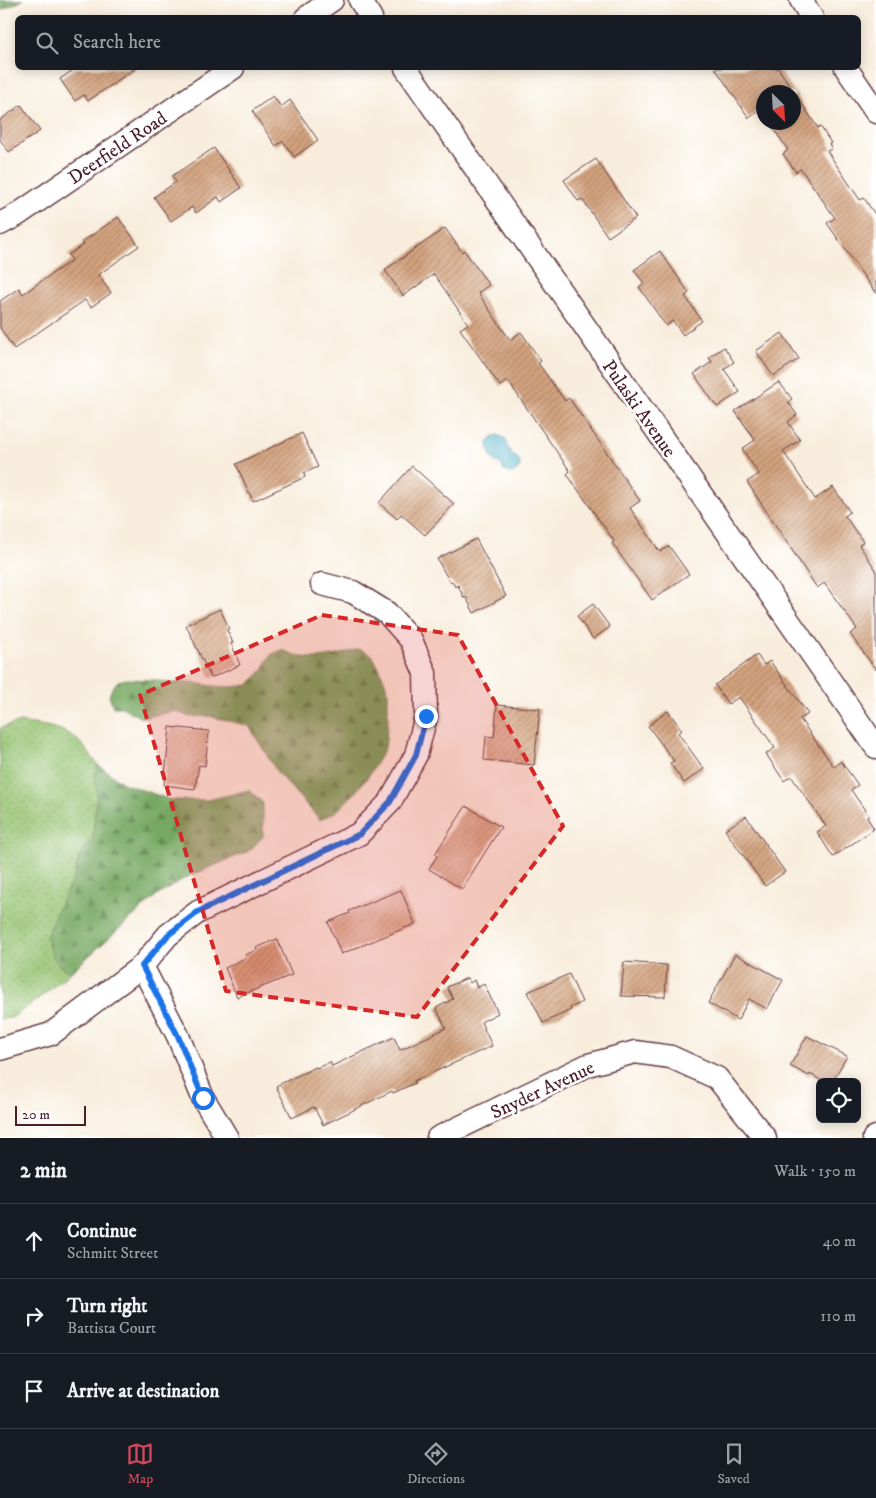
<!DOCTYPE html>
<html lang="en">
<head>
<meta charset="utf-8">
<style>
	:root { --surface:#171b24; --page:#20242c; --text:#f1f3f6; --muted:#9ea1a6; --line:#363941; --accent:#d1495b }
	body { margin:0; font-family:"IM FELL DW Pica",serif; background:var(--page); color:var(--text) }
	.controls { position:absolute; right:15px; bottom:15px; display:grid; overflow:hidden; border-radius:8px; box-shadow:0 2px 12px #0003 }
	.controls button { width:45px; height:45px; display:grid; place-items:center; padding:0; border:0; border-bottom:1px solid var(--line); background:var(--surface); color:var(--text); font:25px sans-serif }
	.compass { position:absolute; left:756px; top:85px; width:45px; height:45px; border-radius:50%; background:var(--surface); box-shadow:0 2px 12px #0003; rotate:156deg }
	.scale { position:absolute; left:15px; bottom:12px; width:71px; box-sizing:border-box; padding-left:5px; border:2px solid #4a1f2b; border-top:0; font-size:14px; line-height:18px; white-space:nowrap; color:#4a1f2b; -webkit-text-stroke:4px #fff; paint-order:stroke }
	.stop { position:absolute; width:15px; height:15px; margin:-11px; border:4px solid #1a73e8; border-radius:50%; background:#fff }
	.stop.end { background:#1a73e8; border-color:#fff; box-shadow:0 1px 5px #0008 }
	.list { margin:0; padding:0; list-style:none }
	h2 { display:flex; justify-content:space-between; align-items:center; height:65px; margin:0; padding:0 20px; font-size:21px }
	h2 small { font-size:16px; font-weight:400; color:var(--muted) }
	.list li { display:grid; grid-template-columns:32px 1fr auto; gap:15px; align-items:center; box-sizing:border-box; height:75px; padding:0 20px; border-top:1px solid var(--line) }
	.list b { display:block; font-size:19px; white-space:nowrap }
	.list p { margin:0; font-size:16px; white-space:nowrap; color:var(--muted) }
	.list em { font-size:16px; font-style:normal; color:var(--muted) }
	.icon { flex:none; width:28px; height:28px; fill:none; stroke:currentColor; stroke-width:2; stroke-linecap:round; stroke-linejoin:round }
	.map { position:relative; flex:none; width:876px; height:1138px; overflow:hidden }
	.search { position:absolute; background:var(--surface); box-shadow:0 2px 12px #0003; left:15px; right:15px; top:15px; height:55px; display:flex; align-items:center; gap:12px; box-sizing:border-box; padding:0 18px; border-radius:8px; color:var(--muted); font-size:19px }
	.sheet { height:290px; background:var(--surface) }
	nav { display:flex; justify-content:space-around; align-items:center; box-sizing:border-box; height:70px; border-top:1px solid var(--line); background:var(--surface); font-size:14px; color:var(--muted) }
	nav a { display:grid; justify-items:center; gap:2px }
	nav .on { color:var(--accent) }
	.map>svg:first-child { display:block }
	.grass { fill:url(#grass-dots); stroke:#6f704e }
	.forest { fill:url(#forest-firs); stroke:#606446 }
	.water { fill:#42aac2; stroke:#466476 }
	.building { fill:url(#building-hatch) }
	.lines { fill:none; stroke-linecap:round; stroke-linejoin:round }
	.street-casing { stroke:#643e46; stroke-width:25 }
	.street { stroke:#fff; stroke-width:22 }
	.route { stroke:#1a73e8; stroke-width:6 }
	.marked { fill:#d62828; fill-opacity:0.2; stroke:#d62828; stroke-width:4; stroke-dasharray:10 6; stroke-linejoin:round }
	.labels { text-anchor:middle; stroke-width:5; stroke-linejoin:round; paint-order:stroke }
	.street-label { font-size:19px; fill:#4a1f2b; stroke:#fff }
</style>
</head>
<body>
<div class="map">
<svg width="876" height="1138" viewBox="0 0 876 1138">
	<defs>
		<pattern id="grass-dots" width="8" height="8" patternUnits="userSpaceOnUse" patternTransform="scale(1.25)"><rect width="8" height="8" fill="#94c270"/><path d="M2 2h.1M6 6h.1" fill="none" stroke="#81a661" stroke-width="1.8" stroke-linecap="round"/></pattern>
		<pattern id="forest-firs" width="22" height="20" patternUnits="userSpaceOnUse" patternTransform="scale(1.25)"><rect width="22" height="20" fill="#77a862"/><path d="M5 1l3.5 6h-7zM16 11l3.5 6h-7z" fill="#648851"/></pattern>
		<pattern id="building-hatch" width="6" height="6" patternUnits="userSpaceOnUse" patternTransform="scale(1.25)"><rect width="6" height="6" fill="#d3a37e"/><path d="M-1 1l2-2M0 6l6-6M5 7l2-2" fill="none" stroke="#ad8467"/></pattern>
	</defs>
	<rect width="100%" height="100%" fill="#fff"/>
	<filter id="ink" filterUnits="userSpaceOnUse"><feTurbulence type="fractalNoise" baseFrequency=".02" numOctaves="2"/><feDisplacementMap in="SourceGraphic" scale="10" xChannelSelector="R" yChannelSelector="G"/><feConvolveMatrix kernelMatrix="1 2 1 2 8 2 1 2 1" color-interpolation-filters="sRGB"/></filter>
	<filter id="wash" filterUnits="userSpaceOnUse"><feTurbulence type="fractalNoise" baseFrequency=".0096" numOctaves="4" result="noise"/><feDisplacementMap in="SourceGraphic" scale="20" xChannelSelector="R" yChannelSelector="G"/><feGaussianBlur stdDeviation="1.12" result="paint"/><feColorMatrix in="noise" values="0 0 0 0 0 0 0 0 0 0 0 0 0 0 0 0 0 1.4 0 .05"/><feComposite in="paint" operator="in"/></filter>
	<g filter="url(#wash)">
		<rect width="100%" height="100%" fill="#f8eddc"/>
		<path class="grass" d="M20,722C37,725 60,726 74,737C84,745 91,756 98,765L95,776L97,793L93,837L79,857L74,877L56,912L46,938L61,967L71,972L46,993L12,1018L0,1019V728Z"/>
		<g class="forest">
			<path d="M0,0H23L0,11Z"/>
			<path d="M359,649L372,655L381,672L388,691V720L385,748L368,777L352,796L337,811L320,820L277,772L249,726L209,716L189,717L176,711L141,718L122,707H113L109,696L112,688L118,681L127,679L156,680L170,683L189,682L212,686L231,687L248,685L263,670L267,661L272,654L282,650C314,664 328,657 359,649Z"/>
			<path d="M98,765L123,783L171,800H208L249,790L263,803V837L249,851L185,878L155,897L71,972C53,964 52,956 46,938L56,912L74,877L79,857L93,837L97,793L95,776Z"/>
		</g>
		<path class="water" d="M498,435L506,439C507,443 507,448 510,451C515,459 521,456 520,468L513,474L504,471L501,464C491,462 488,452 488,443L492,437Z"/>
		<g id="blocks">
			<g class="building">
				<path d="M76,68H136L88,101L84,95L75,101L60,79Z"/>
				<path d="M715,68H778L818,128L820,126L831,143L829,144L832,149L827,151L860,200L864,198L876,216V294L827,223L835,218L801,169L796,172L783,154L788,150L769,122H794V92H764V115L760,110L749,118Z"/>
				<path d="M273,96L281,107L290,100L318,140L294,157L283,141L276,146L252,111Z"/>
				<path d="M21,105L40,131L9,152L0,140V120Z"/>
				<path d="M214,148L241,188L221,202L218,197L196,213L192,207L171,221L154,197L176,182L172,176Z"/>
				<path d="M596,159L636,218L608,237L582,199L578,201L564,180Z"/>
				<path d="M118,217L139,246L98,275L111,293L91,307L85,300L14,349L0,328V301L19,288L23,294L72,260L68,255L84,244L82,242Z"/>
				<path d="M445,228L462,252L464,250L489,285L478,293L510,340L521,332L541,361L538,363L565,401L569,398L640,501L630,508L660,552L669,546L689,574L652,600L612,543L614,541L567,474L570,471L508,381L500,386L460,329L468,324L434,274L403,296L385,270Z"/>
				<path d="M660,251L689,293L685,296L702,321L683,335L673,321L666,326L639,287L644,283L634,270Z"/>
				<path d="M782,333L799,359L773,376L756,351Z"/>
				<path d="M724,347L734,362L724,369L740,392L717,407L694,374L712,362L709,357Z"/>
				<path d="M779,382L792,399L788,402L797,415L788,422L800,440L783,451L815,499L833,487L850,512L845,516L863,542L859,545L876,570V670L850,634L857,629L824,583L817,588L747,482L759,474L742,449L755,440L735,411Z"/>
				<path d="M302,433L318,467L304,473L305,477L253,501L236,464Z"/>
				<path d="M412,466L454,504L425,535L401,514L397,519L379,503Z"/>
				<path d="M476,539L506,596L474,613L466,597L464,598L458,585L455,587L452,581L450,582L437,559Z"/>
				<path d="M593,604L610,627L593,639L577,616Z"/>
				<path d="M220,609L229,628L227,630L233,643H231L240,665L211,678L186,625Z"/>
				<path d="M757,655L764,665L770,661L808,714L800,719L834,767L841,761L858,785L851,790L869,816L867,817L874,829L833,857L817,832L826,826L791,776L784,781L766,754L775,748L739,697L728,704L715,685Z"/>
				<path d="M497,705L540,709L534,765L484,760L486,736L494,737Z"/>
				<path d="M668,711L682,730L678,733L704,769L684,783L670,763L674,761L648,726Z"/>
				<path d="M170,727L209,731L205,766L199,765L195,789L164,785Z"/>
				<path d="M466,806L501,827L462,889L429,869L437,856L435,854Z"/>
				<path d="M746,816L785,872L765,886L725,830Z"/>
				<path d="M401,890L415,924L341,954L328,922L350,913L349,911Z"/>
				<path d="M277,939L292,975L237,997L225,968L247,957L245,955L257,950L256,948Z"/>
				<path d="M735,954L783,980L767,1009L749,999L738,1020L708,1003Z"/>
				<path d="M624,962L667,965L665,997L621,996Z"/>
				<path d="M569,974L582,1002L570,1008L571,1010L543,1023L528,992Z"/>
				<path d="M467,978L470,983L474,980L477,988L484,984L498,1013L481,1022L492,1046L414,1081L415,1083L393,1093L392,1091L323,1125L314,1107L292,1118L276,1086L316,1067L317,1068L330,1062L332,1066L394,1037L400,1050L446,1028L436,1008L453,999L447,987Z"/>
				<path d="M807,1036L847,1056L832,1082H824L810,1074L809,1076L790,1066Z"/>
			</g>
		</g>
	</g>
	<g filter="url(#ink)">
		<use href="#blocks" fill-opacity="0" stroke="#643e46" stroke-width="1"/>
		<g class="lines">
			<defs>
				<g id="street">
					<path d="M360,0L371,18"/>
					<path d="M801,0L812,18"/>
					<path d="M306,18L332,0"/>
					<path d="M406,68L876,747"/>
					<path d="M846,68L876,112"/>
					<path d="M0,224L17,215L233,68"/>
					<path d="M142,966L178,1036L203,1098L227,1138"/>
					<path d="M0,1049L51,1034L142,966L168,935L198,912L359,834L390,802L416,755L426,716L425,673L411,640L387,613L353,592L322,584"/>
					<path d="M438,1138L588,1065L635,1052L671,1057L717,1078L765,1138"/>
					<path d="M874,1138L876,1137"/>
				</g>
			</defs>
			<use href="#street" class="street-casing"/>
			<use href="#street" class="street"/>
		</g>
	</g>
	<g class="lines" filter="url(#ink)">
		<path class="route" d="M203,1098L178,1036L142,966L168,935L198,912L360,834L390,802L416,755L426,716"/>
	</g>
	<path class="marked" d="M322,615L458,635L563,826L417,1017L226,991L140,695Z"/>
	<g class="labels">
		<g class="street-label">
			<text transform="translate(117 147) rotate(-34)" y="7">Deerfield Road</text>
			<text transform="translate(640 408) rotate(55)" y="7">Pulaski Avenue</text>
			<text transform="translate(542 1089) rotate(-25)" y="7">Snyder Avenue</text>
		</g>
	</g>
</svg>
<div class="controls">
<button><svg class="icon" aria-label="locate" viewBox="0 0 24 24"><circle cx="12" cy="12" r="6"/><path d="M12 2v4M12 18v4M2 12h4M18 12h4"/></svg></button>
</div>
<svg class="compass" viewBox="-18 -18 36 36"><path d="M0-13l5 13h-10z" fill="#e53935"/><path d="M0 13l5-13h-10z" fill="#9ea1a6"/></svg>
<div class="scale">20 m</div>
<div class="stop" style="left:203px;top:1098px"></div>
<div class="stop end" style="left:426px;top:716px"></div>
<div class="search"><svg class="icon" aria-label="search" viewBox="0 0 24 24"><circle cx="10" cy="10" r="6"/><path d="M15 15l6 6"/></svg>Search here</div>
</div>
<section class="sheet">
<h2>2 min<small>Walk · 150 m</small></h2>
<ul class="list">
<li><svg class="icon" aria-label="ahead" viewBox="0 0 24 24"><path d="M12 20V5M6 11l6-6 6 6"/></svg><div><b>Continue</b><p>Schmitt Street</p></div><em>40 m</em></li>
<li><svg class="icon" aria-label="right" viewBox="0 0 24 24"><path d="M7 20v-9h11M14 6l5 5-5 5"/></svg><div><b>Turn right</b><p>Battista Court</p></div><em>110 m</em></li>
<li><svg class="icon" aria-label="arrive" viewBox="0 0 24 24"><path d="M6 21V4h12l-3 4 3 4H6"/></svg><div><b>Arrive at destination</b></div></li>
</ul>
</section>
<nav>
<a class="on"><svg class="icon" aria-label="map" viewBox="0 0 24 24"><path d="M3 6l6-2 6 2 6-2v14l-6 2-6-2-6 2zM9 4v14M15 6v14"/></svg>Map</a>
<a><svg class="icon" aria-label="directions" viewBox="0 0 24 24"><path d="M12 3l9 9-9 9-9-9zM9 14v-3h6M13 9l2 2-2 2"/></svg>Directions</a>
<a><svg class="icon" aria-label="saved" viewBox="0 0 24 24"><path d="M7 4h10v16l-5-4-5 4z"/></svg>Saved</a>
</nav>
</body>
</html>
